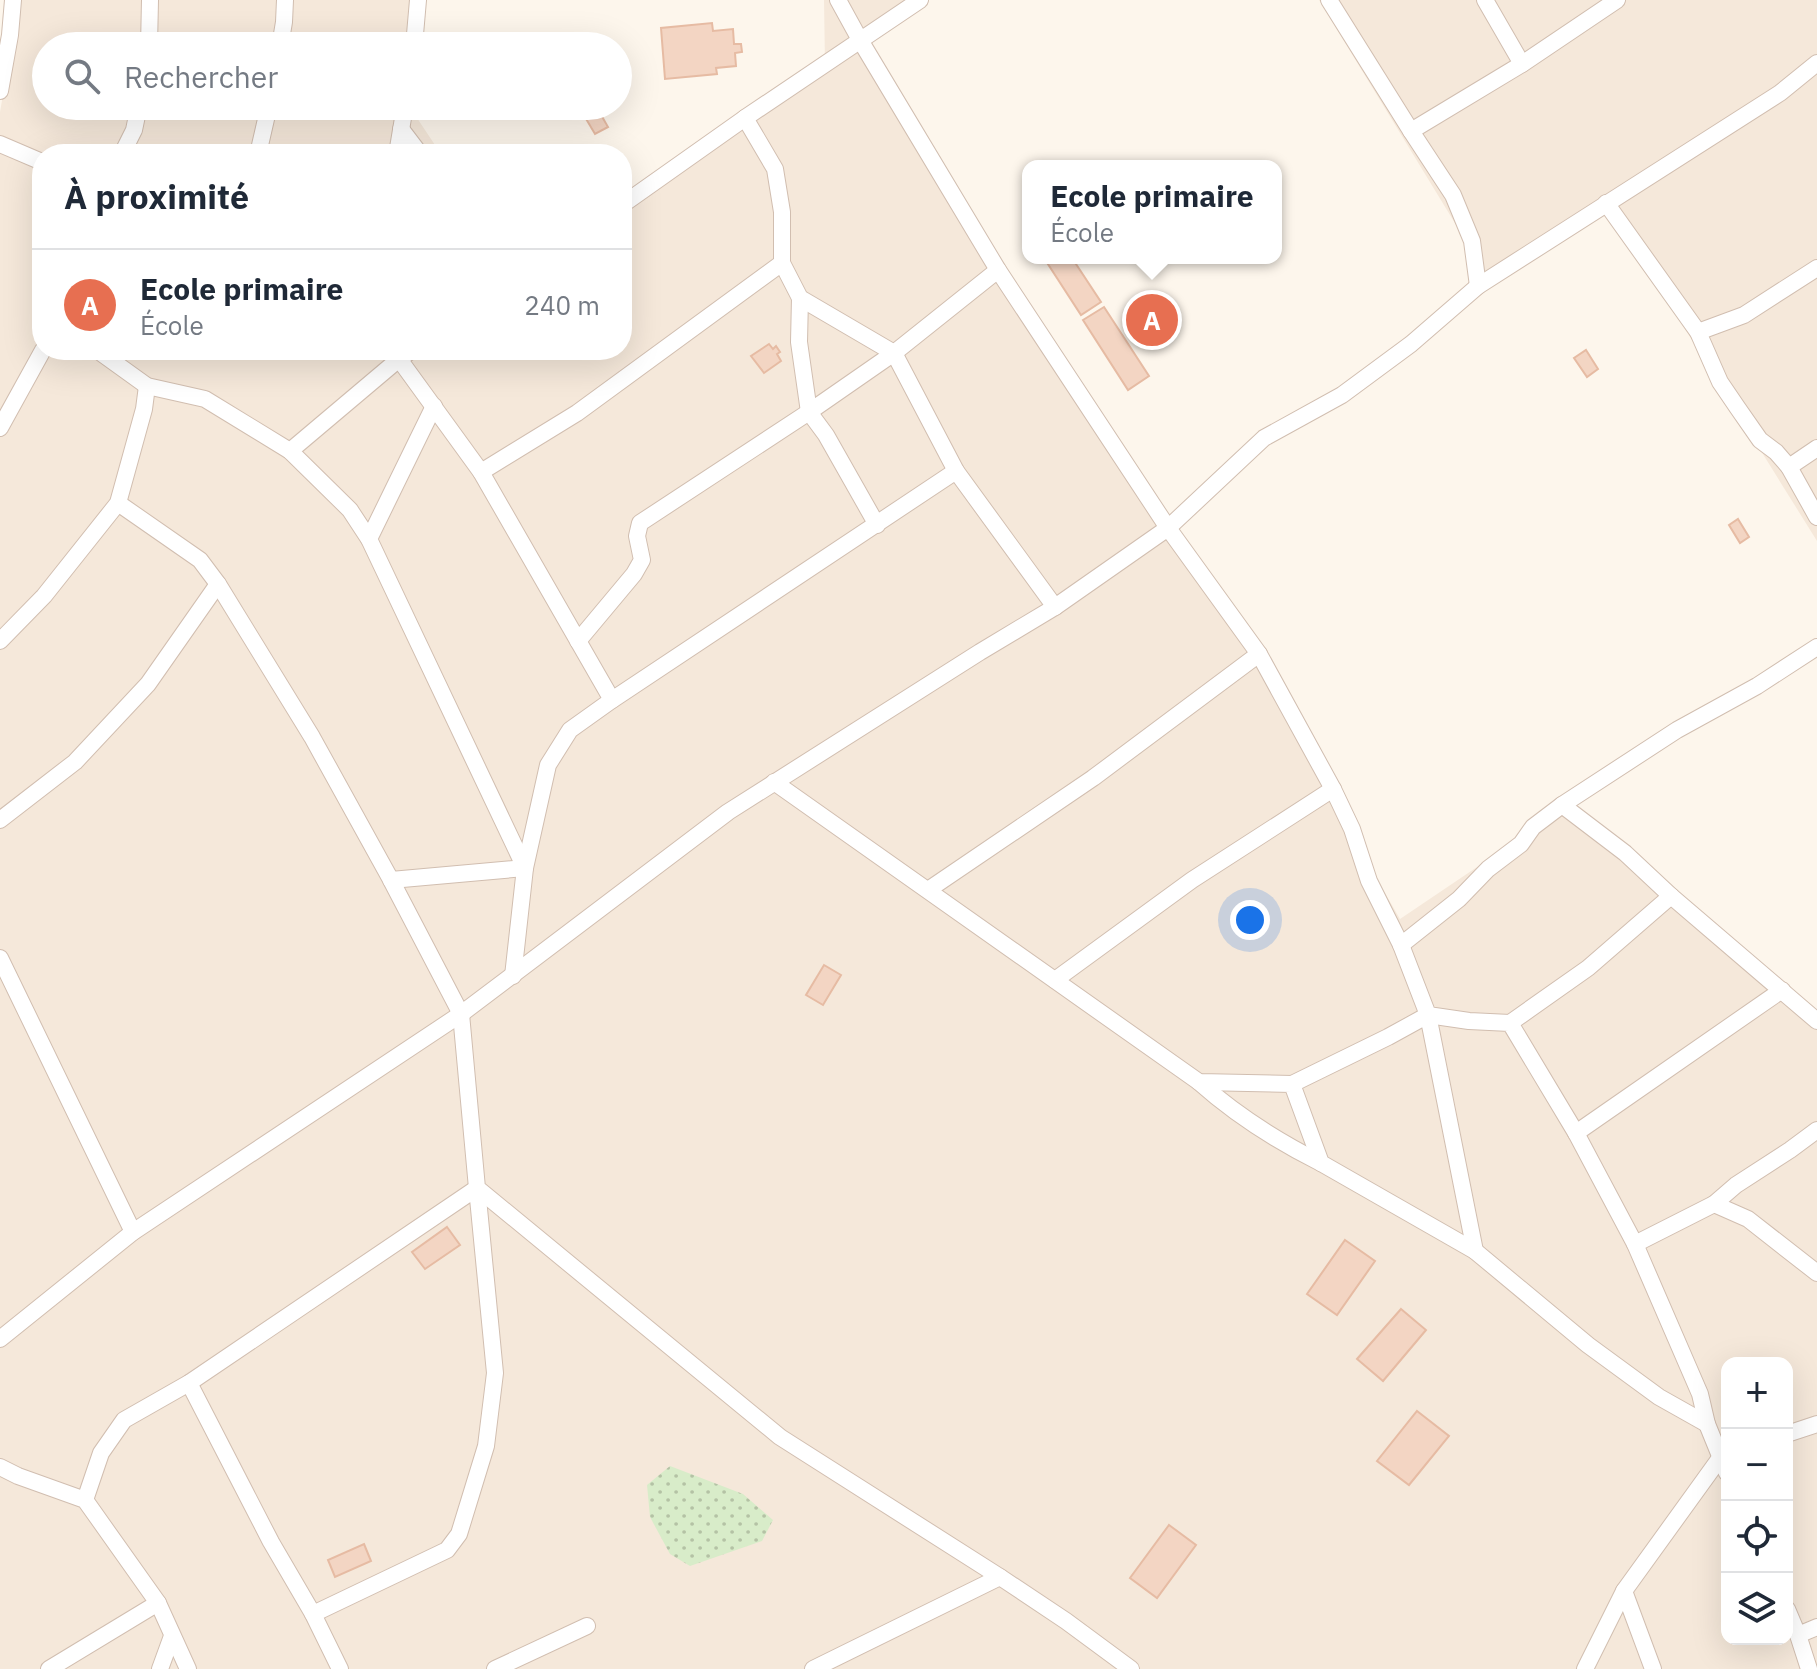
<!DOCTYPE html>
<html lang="fr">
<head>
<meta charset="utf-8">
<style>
	:root { --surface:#fff; --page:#f6f6f7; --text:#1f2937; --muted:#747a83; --line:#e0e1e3; --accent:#e76f51 }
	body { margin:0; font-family:"IBM Plex Sans",sans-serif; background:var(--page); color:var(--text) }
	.controls { position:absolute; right:24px; bottom:24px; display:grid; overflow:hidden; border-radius:16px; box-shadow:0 8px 32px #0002 }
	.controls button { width:72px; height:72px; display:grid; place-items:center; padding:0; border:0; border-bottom:2px solid var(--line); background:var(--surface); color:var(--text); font:40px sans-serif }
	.you { position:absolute; left:1250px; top:920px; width:28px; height:28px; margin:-20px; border:6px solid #fff; border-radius:50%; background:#1a73e8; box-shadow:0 0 0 12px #1a73e833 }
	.badge { display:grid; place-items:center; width:52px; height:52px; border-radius:50%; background:var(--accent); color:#fff; font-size:26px; font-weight:700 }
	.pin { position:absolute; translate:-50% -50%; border:4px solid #fff; box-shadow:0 2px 8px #0006 }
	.popup { position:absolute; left:1022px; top:160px; width:260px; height:104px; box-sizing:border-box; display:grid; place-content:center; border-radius:16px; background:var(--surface); filter:drop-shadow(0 2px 6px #0005); font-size:26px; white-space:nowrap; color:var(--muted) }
	.popup b { font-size:30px; color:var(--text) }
	.popup::after { content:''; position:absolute; left:50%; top:100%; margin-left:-16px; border:16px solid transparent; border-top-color:var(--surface) }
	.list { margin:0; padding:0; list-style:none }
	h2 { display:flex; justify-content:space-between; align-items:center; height:104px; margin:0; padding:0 32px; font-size:34px }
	h2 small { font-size:26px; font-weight:400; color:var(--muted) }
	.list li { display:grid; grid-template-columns:52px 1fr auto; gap:24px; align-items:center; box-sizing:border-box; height:112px; padding:0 32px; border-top:2px solid var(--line) }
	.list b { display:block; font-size:30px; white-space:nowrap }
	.list p { margin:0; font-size:26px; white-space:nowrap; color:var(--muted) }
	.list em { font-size:26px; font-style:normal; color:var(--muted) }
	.icon { flex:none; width:44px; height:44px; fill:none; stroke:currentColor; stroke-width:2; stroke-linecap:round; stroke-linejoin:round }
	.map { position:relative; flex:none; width:1817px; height:1669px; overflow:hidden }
	.search { position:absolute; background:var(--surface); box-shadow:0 8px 32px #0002; left:32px; top:32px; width:600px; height:88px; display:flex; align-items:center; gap:20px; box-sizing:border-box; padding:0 28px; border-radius:44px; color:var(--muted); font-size:30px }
	.panel { position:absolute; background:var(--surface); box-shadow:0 8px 32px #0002; left:32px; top:144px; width:600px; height:216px; border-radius:32px }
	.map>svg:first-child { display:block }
	.residential { fill:#f5e8da; fill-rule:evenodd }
	.grass { fill:url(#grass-dots) }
	.building { fill:#f3d5c3; stroke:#e6bba3; stroke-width:2 }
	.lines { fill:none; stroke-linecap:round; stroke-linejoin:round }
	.minor-casing { stroke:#d1beb0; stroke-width:18 }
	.minor { stroke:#fff; stroke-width:16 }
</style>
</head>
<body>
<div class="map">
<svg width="1817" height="1669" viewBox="0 0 1817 1669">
	<defs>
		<pattern id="grass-dots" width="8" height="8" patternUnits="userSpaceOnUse" patternTransform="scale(2)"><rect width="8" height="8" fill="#d8ecc9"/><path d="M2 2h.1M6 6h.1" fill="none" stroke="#b4c2a5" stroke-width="1.8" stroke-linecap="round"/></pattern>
	</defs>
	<rect width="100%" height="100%" fill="#fdf6ec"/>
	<g class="residential">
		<path d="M16,0H414L410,46H46V106H409L441,154H42V350H622V204L825,64L824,0H916L859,40L1163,510L1254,656L1324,788L1400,919L1566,807L1817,1019V1669H0V112L13,37ZM1727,1363H1787V1639H1727Z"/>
		<path d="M1319,0H1817V541L1604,199L1489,279Z"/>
	</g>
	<path class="grass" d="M670,1466L743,1494L773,1520L762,1541L690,1566L670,1554L650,1517L647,1485Z"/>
	<g class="building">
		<path d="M712,23L713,31L733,29L734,44H741L742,52L735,53L736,66L716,68L717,74L665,79L661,28Z"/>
		<path d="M580,106H596L608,127L595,134L579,107Z"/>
		<path d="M1044,258H1072L1101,302L1081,315Z"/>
		<path d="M1104,307L1149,376L1128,390L1083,320Z"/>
		<path d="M769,344L773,349L776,346L780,352L777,354L781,361L764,373L751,356Z"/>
		<path d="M1586,350L1598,369L1587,377L1574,358Z"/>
		<path d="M1738,519L1749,537L1740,543L1729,525Z"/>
		<path d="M824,965L841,975L823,1005L806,995Z"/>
		<path d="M447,1227L460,1245L425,1269L412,1252Z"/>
		<path d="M1345,1240L1375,1261L1337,1315L1307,1294Z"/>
		<path d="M1401,1309L1426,1330L1383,1381L1357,1359Z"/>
		<path d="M1417,1411L1449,1436L1409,1485L1377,1461Z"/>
		<path d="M1169,1525L1196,1545L1157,1598L1130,1578Z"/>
		<path d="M364,1544L371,1561L335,1577L328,1560Z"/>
	</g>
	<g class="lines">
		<defs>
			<g id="minor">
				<path d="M838,0L860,40L998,270L1168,528L1259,654L1333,789L1352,829L1369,881L1401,945L1428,1015L1469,1021L1510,1023L1576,1133L1635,1244L1700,1394L1707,1424L1727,1473"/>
				<path d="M1329,0L1411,131L1453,195L1472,241L1478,286"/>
				<path d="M1485,0L1522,64"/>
				<path d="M149,46L150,0"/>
				<path d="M280,46L284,22L285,0"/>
				<path d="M414,46L418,0"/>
				<path d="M0,91L10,35L13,0"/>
				<path d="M745,118L775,169L782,212V263L800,298L894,353L956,471L1055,607"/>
				<path d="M401,129L420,154"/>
				<path d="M1411,131L1522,64L1617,0"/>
				<path d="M0,144L42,162"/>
				<path d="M122,154L134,130L139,106"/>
				<path d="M258,154L269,106"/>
				<path d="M397,154L405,106"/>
				<path d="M1606,203L1698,332L1720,382L1737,407L1760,440L1776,452L1789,467L1817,517"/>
				<path d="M622,205L745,118L920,0"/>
				<path d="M800,298L799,342L809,412L826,435L877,525"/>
				<path d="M1698,332L1744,315L1817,268"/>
				<path d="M97,350L147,386L205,399L290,451L350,510L369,539L525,868L513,976"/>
				<path d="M390,350L399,359L481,472L612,700"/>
				<path d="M0,428L43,350"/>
				<path d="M290,451L399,359L412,350"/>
				<path d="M1789,467L1817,448"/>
				<path d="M481,472L577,413L782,263"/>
				<path d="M118,503L200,560L218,584L312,737L391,880L461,1014L477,1188L780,1437L1000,1577L1066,1621L1131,1669"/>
				<path d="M369,539L434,406"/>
				<path d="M0,641L44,596L118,503L144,409L147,386"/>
				<path d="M578,641L634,574L642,560L637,536L640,523L809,412L894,353L998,270"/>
				<path d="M774,782L1199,1082L1292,1084L1321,1163L1475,1251L1588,1345L1659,1397L1707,1424"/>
				<path d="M1562,805L1625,853L1671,896L1817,1021"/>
				<path d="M0,820L75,762L148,684L218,584"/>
				<path d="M391,880L525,868L548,765L570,730L612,700L956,471"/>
				<path d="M928,890L1093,778L1259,654"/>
				<path d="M1401,945L1459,899L1488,869L1521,844L1533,827L1562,805L1677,730L1757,686L1817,647"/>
				<path d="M0,958L133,1232"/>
				<path d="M1055,980L1192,880L1333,789"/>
				<path d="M1510,1023L1588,968L1671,896"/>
				<path d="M1199,1082C1236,1115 1277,1141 1321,1163"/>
				<path d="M1292,1084L1388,1037L1428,1015L1475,1251"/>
				<path d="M1576,1133L1782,990"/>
				<path d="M1714,1204L1748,1219L1817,1273"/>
				<path d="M1635,1244L1714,1204L1736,1185L1790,1150L1817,1130"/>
				<path d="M0,1339L133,1232L461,1014L728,812L980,652L1055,607L1168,528L1264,438L1342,395L1411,344L1478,286L1780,93L1817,63"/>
				<path d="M189,1383L271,1542L313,1614L340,1669"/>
				<path d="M1787,1434L1817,1424"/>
				<path d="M0,1467L18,1476L85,1500L158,1603L188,1669"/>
				<path d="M85,1500L101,1453L124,1420L189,1383L477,1188L495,1373L486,1446L459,1534L447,1550L313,1614"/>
				<path d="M1624,1591L1653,1669"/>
				<path d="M1787,1609L1798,1635L1809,1669"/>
				<path d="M1798,1635L1817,1627"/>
				<path d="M49,1669L158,1603"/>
				<path d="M160,1669L172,1636"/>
				<path d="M495,1669L587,1626"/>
				<path d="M813,1669L1000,1577"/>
				<path d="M1585,1669L1624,1591L1720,1458L1727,1455"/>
			</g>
		</defs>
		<use href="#minor" class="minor-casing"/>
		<use href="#minor" class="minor"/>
	</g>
</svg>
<div class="controls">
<button>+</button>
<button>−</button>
<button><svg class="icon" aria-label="locate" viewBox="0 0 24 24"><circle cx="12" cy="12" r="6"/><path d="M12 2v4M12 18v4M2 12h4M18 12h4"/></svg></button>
<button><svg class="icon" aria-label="layers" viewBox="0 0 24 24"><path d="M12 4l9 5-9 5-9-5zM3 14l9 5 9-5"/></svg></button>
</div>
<div class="you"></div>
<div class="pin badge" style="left:1152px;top:320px">A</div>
<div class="popup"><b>Ecole primaire</b>École</div>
<div class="search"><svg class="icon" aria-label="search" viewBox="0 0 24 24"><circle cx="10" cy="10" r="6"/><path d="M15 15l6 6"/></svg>Rechercher</div>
<section class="panel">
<h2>À proximité<small></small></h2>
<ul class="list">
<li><span class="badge">A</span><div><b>Ecole primaire</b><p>École</p></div><em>240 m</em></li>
</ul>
</section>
</div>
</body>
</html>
